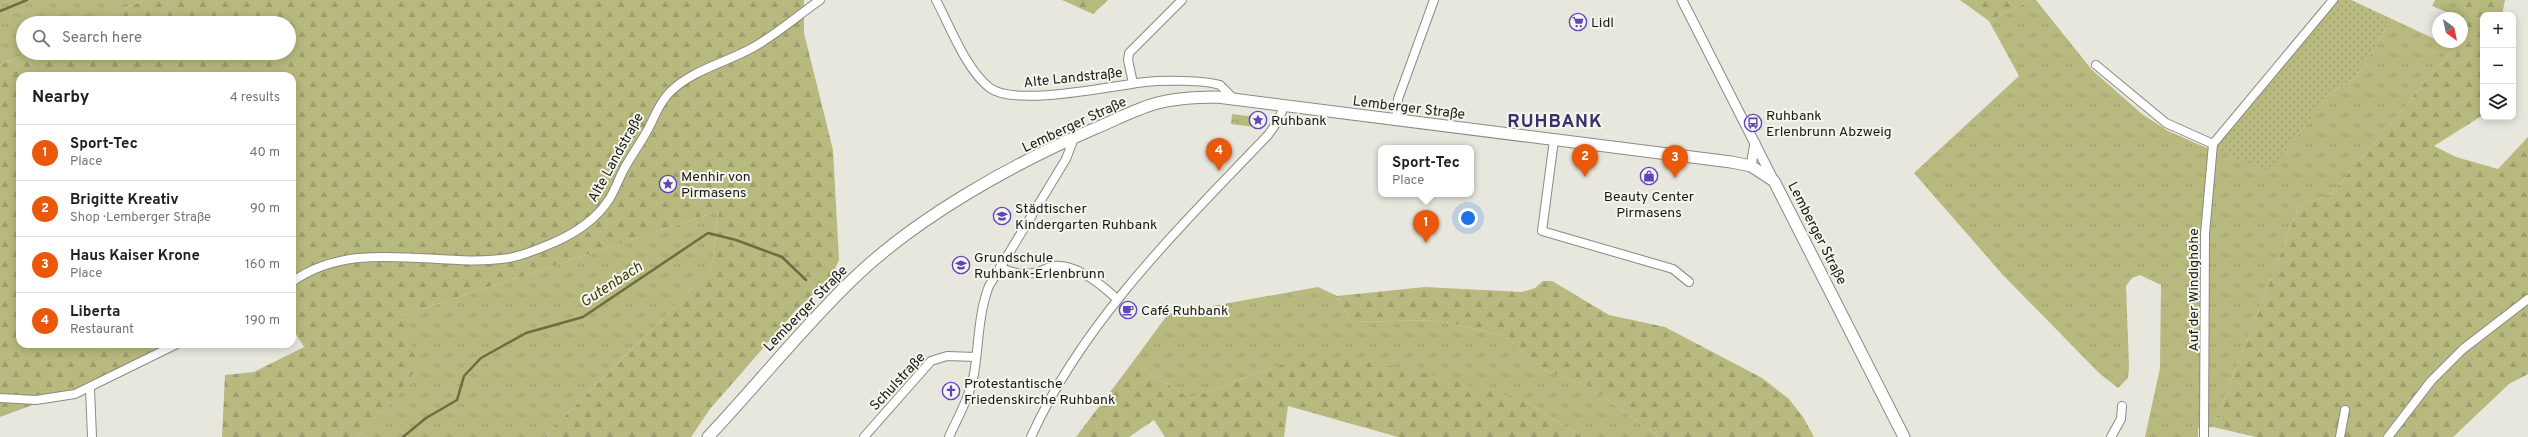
<!DOCTYPE html>
<html lang="en">
<head>
<meta charset="utf-8">
<style>
	:root { --surface:#fff; --page:#f6f6f6; --text:#202124; --muted:#757577; --line:#e0e0e0; --accent:#ea580c }
	body { margin:0; font-family:Overpass,sans-serif; background:var(--page); color:var(--text) }
	.controls { position:absolute; right:12px; top:12px; display:grid; overflow:hidden; border-radius:8px; box-shadow:0 2px 10px #0003 }
	.controls button { width:36px; height:36px; display:grid; place-items:center; padding:0; border:0; border-bottom:1px solid var(--line); background:var(--surface); color:var(--text); font:20px sans-serif }
	.compass { position:absolute; left:2432px; top:12px; width:36px; height:36px; border-radius:50%; background:var(--surface); box-shadow:0 2px 10px #0003; rotate:147deg }
	.you { position:absolute; left:1468px; top:218px; width:14px; height:14px; margin:-10px; border:3px solid #fff; border-radius:50%; background:#1a73e8; box-shadow:0 0 0 6px #1a73e833 }
	.badge { display:grid; place-items:center; width:26px; height:26px; border-radius:50%; background:var(--accent); color:#fff; font-size:13px; font-weight:700 }
	.pin { position:absolute; translate:-50% -33px; filter:drop-shadow(0 1px 2px #0008) }
	.pin::after { content:''; position:absolute; top:21px; width:14px; height:12px; background:inherit; clip-path:polygon(0 0,100% 0,50% 100%) }
	.popup { position:absolute; left:1378px; top:145px; width:96px; height:52px; box-sizing:border-box; display:grid; place-content:center; border-radius:8px; background:var(--surface); filter:drop-shadow(0 1px 3px #0005); font-size:13px; white-space:nowrap; color:var(--muted) }
	.popup b { font-size:15px; color:var(--text) }
	.popup::after { content:''; position:absolute; left:50%; top:100%; margin-left:-8px; border:8px solid transparent; border-top-color:var(--surface) }
	.list { margin:0; padding:0; list-style:none }
	h2 { display:flex; justify-content:space-between; align-items:center; height:52px; margin:0; padding:0 16px; font-size:17px }
	h2 small { font-size:13px; font-weight:400; color:var(--muted) }
	.list li { display:grid; grid-template-columns:26px 1fr auto; gap:12px; align-items:center; box-sizing:border-box; height:56px; padding:0 16px; border-top:1px solid var(--line) }
	.list b { display:block; font-size:15px; white-space:nowrap }
	.list p { margin:0; font-size:13px; white-space:nowrap; color:var(--muted) }
	.list em { font-size:13px; font-style:normal; color:var(--muted) }
	.icon { flex:none; width:22px; height:22px; fill:none; stroke:currentColor; stroke-width:2; stroke-linecap:round; stroke-linejoin:round }
	.map { position:relative; flex:none; width:2528px; height:437px; overflow:hidden }
	.search { position:absolute; background:var(--surface); box-shadow:0 2px 10px #0003; left:16px; top:16px; width:280px; height:44px; display:flex; align-items:center; gap:10px; box-sizing:border-box; padding:0 14px; border-radius:22px; color:var(--muted); font-size:15px }
	.panel { position:absolute; background:var(--surface); box-shadow:0 2px 10px #0003; left:16px; top:72px; width:280px; height:276px; border-radius:12px }
	.map>svg:first-child { display:block }
	.grass { fill:url(#grass-tufts) }
	.forest { fill:url(#forest-firs) }
	.park { fill:url(#park-crowns) }
	.garden { fill:url(#garden-dots) }
	.lines { fill:none; stroke-linecap:round; stroke-linejoin:round }
	.stream { stroke:#6c6d41; stroke-width:2.5 }
	.minor-casing { stroke:#8b8b83; stroke-width:10 }
	.tertiary-casing { stroke:#8b8b83; stroke-width:11 }
	.secondary-casing { stroke:#8b8b83; stroke-width:13 }
	.minor { stroke:#fff; stroke-width:8 }
	.tertiary { stroke:#fff; stroke-width:9 }
	.secondary { stroke:#fff; stroke-width:11 }
	.labels { text-anchor:middle; stroke-width:4; stroke-linejoin:round; paint-order:stroke }
	.poi-label { font-size:14px; fill:#1b1b18; stroke:#f4f5ec; text-anchor:start }
	.street-label { font-size:14px; fill:#1b1b18; stroke:#f4f5ec }
	.water-label { font-size:15px; font-style:italic; fill:#3d3d0c; stroke:#f4f5ec }
	.district-label { font-size:18px; font-weight:bold; letter-spacing:1px; fill:#3b2e6a; stroke:#f4f5ec }
</style>
</head>
<body>
<div class="map">
<svg width="2528" height="437" viewBox="0 0 2528 437">
	<defs>
		<pattern id="grass-tufts" width="24" height="20" patternUnits="userSpaceOnUse"><rect width="24" height="20" fill="#b7b97e"/><path d="M3 7l-1-3M5 7V3M7 7l1-3M15 17l-1-3M17 17v-4M19 17l1-3" fill="none" stroke="#9d9e6c"/></pattern>
		<pattern id="forest-firs" width="22" height="20" patternUnits="userSpaceOnUse"><rect width="22" height="20" fill="#b7b97e"/><path d="M5 1l3.5 6h-7zM16 11l3.5 6h-7z" fill="#9d9e6c"/></pattern>
		<pattern id="park-crowns" width="20" height="18" patternUnits="userSpaceOnUse"><rect width="20" height="18" fill="#b7b97e"/><path d="M2 6a3 3 0 1 1 6 0M12 15a3 3 0 1 1 6 0" fill="none" stroke="#9d9e6c"/></pattern>
		<pattern id="garden-dots" width="8" height="8" patternUnits="userSpaceOnUse"><rect width="8" height="8" fill="#b7b97e"/><path d="M2 2h.1M6 6h.1" fill="none" stroke="#9d9e6c" stroke-width="1.8" stroke-linecap="round"/></pattern>
	</defs>
	<rect width="100%" height="100%" fill="#e7e7de"/>
	<g class="grass">
		<path d="M0,0H144L93,23H23V53H27L0,65Z"/>
		<path d="M2031,0H2036L2092,70L2142,114L2168,131L2216,152L2283,155L2330,93L2355,78L2392,19L2454,48L2331,194L2299,206L2213,427L2198,428V437H2145L2160,368L2161,285L2140,275L2132,278L2126,286L2129,367L2128,378L2118,388L2099,373L2003,275L1914,173L2019,76L1989,21Z"/>
		<path d="M2435,0H2467L2464,19L2432,6Z"/>
		<path d="M719,211L711,270L544,437H356L388,406L401,316Z"/>
		<path d="M1318,287L1337,296L1351,322L1437,320L1505,336L1542,369L1590,387L1659,437H1582L1524,400L1289,362L1190,398L1132,363L1168,314Z"/>
	</g>
	<g class="forest">
		<path d="M144,0H804V33L833,150L839,260L829,281L797,309L710,409L691,437H544L711,270L719,211L401,316L419,366L388,406L356,437H222L225,375L254,372L304,347L292,328V76H20V344H169L92,383L0,417V65L27,53H289V23H93Z"/>
		<path d="M1062,0H1108L1093,14Z"/>
		<path d="M1960,0H2031L1989,21Z"/>
		<path d="M2467,0H2505L2502,15H2483V115L2434,146L2456,157L2498,169L2528,137V374L2509,384L2453,437H2256L2213,427L2299,206L2331,194L2454,48L2456,42H2462V25Z"/>
		<path d="M1543,281H1552L1609,315L1665,327L1762,378L1789,399L1803,417L1814,437H1659L1590,387L1542,369L1505,336L1437,320L1351,322L1337,296L1425,287L1522,292L1535,288Z"/>
		<path d="M1345,358L1418,371L1524,400L1582,437H1398L1288,406L1284,437H1165L1154,420L1129,437H1076L1132,363L1190,398L1289,362Z"/>
	</g>
	<path class="park" d="M1232,114L1256,117L1255,127L1231,124Z"/>
	<path class="garden" d="M2337,0H2351L2392,19L2355,78L2330,93L2283,155L2267,170L2216,152V144Z"/>
	<g class="lines">
		<g class="stream">
			<path d="M0,11L27,0"/>
			<path d="M403,437L426,418L457,400L464,376L481,358L526,333L583,317L708,233L736,240L782,257L806,280"/>
		</g>
		<defs>
			<g id="minor">
				<path d="M936,0C950,26 966,70 990,88C1015,107 1112,86 1145,82C1163,80 1204,80 1220,85L1233,98"/>
				<path d="M2096,65L2166,123L2213,144"/>
				<path d="M1133,83L1128,60L1129,53L1182,0"/>
				<path d="M1396,120L1398,99L1434,0"/>
				<path d="M1554,140L1542,231L1673,269L1689,282"/>
				<path d="M1000,267C1013,274 1026,277 1041,271C1047,268 1052,265 1059,266C1079,266 1103,286 1117,299"/>
				<path d="M292,282C356,236 438,269 509,258C525,255 541,248 555,242C575,233 596,219 608,201C615,191 618,180 624,169C631,156 640,144 647,131C655,117 658,104 670,92C692,70 725,63 752,48C776,35 797,16 820,0"/>
				<path d="M90,388L92,437"/>
				<path d="M0,398L36,400L75,394L177,344"/>
				<path d="M864,437L931,361L947,356L976,357"/>
				<path d="M949,437C958,417 970,396 974,374C979,345 978,314 989,286L1066,159L1074,138"/>
				<path d="M1031,437C1083,321 1182,225 1268,135L1278,121L1284,106"/>
				<path d="M2111,437L2121,419L2122,406"/>
				<path d="M2204,437L2205,234L2213,144L2333,0"/>
				<path d="M2340,437L2345,410"/>
				<path d="M2388,437L2431,381L2463,349L2528,299"/>
			</g>
			<g id="tertiary">
				<path d="M1682,0L1774,181"/>
				<path d="M1751,166L1755,143"/>
			</g>
			<path id="secondary" d="M708,437C757,385 801,329 853,279C917,217 1014,163 1096,128C1115,120 1134,110 1154,104C1175,98 1195,97 1217,97L1731,162L1751,166L1774,181L1904,437"/>
		</defs>
		<use href="#minor" class="minor-casing"/>
		<use href="#tertiary" class="tertiary-casing"/>
		<use href="#secondary" class="secondary-casing"/>
		<use href="#minor" class="minor"/>
		<use href="#tertiary" class="tertiary"/>
		<use href="#secondary" class="secondary"/>
	</g>
	<defs>
		<symbol id="supermarket-ring" viewBox="-11 -11 22 22"><circle r="9.5" fill="#f4f5ec" stroke="#6344bd" stroke-width="1.5"/><path d="M-6-5.5h2.5l.6 2H6L4.5 2H-2.5L-4.4-4H-6ZM-1.5 3.2a1.3 1.3 0 1 0 .1 0ZM3 3.2a1.3 1.3 0 1 0 .1 0Z" fill="#6344bd"/></symbol>
		<symbol id="sight-ring" viewBox="-11 -11 22 22"><circle r="9.5" fill="#f4f5ec" stroke="#6344bd" stroke-width="1.5"/><path d="M0-6L1.8-2.2L6-1.7L2.9 1.2L3.7 5.4L0 3.3L-3.7 5.4L-2.9 1.2L-6-1.7L-1.8-2.2Z" fill="#6344bd"/></symbol>
		<symbol id="bus-ring" viewBox="-11 -11 22 22"><circle r="9.5" fill="#f4f5ec" stroke="#6344bd" stroke-width="1.5"/><path d="M-5-6H5V4H4V6H2V4H-2V6H-4V4H-5ZM-3.5-4V0h7V-4ZM-3.5 1.2v1.5H-2V1.2ZM2 1.2v1.5H3.5V1.2Z" fill="#6344bd"/></symbol>
		<symbol id="shop-ring" viewBox="-11 -11 22 22"><circle r="9.5" fill="#f4f5ec" stroke="#6344bd" stroke-width="1.5"/><path d="M-5-2.5h2.3a2.7 3.5 0 0 1 5.4 0H5L5.5 6h-11ZM-1.5-2.5h3a1.5 2.3 0 0 0-3 0Z" fill="#6344bd"/></symbol>
		<symbol id="school-ring" viewBox="-11 -11 22 22"><circle r="9.5" fill="#f4f5ec" stroke="#6344bd" stroke-width="1.5"/><path d="M0-5L7-2L0 1L-7-2ZM-4 1L0 2.5L4 1V4Q0 6-4 4Z" fill="#6344bd"/></symbol>
		<symbol id="cafe-ring" viewBox="-11 -11 22 22"><circle r="9.5" fill="#f4f5ec" stroke="#6344bd" stroke-width="1.5"/><path d="M-5.5-4.5H6V0H3Q3 3.5 0 3.5H-2.5Q-5.5 3.5-5.5 0ZM3-3.2v2h1.7v-2ZM-6 4.5H4V6H-6Z" fill="#6344bd"/></symbol>
		<symbol id="church-ring" viewBox="-11 -11 22 22"><circle r="9.5" fill="#f4f5ec" stroke="#6344bd" stroke-width="1.5"/><path d="M-1.2-6h2.4v3.5h3.3v2.4h-3.3V6h-2.4V-.1h-3.3v-2.4h3.3Z" fill="#6344bd"/></symbol>
	</defs>
	<g fill-rule="evenodd">
		<use href="#supermarket-ring" x="1568" y="12" width="20" height="20"/>
		<use href="#sight-ring" x="1248" y="110" width="20" height="20"/>
		<use href="#bus-ring" x="1743" y="113" width="20" height="20"/>
		<use href="#shop-ring" x="1639" y="166" width="20" height="20"/>
		<use href="#sight-ring" x="658" y="174" width="20" height="20"/>
		<use href="#school-ring" x="992" y="206" width="20" height="20"/>
		<use href="#school-ring" x="951" y="255" width="20" height="20"/>
		<use href="#cafe-ring" x="1118" y="300" width="20" height="20"/>
		<use href="#church-ring" x="941" y="381" width="20" height="20"/>
	</g>
	<g class="labels">
		<g class="poi-label">
			<text x="1591" y="27">Lidl</text>
			<text x="1766" y="120">Ruhbank<tspan x="1766" dy="16">Erlenbrunn Abzweig</tspan></text>
			<text x="1271" y="125">Ruhbank</text>
			<text x="681" y="181">Menhir von<tspan x="681" dy="16">Pirmasens</tspan></text>
			<text x="1649" y="201" text-anchor="middle">Beauty Center<tspan x="1649" dy="16">Pirmasens</tspan></text>
			<text x="1015" y="213">Städtischer<tspan x="1015" dy="16">Kindergarten Ruhbank</tspan></text>
			<text x="974" y="262">Grundschule<tspan x="974" dy="16">Ruhbank-Erlenbrunn</tspan></text>
			<text x="1141" y="315">Café Ruhbank</text>
			<text x="964" y="388">Protestantische<tspan x="964" dy="16">Friedenskirche Ruhbank</tspan></text>
		</g>
		<g class="street-label">
			<text transform="translate(1073 77) rotate(-6)" y="5">Alte Landstraße</text>
			<text transform="translate(1409 107) rotate(7)" y="5">Lemberger Straße</text>
			<text transform="translate(1074 124) rotate(-25)" y="5">Lemberger Straße</text>
			<text transform="translate(615 157) rotate(-61)" y="5">Alte Landstraße</text>
			<text transform="translate(1818 233) rotate(63)" y="5">Lemberger Straße</text>
			<text transform="translate(2193 290) rotate(-90)" y="5">Auf der Windighöhe</text>
			<text transform="translate(805 308) rotate(-46)" y="5">Lemberger Straße</text>
			<text transform="translate(897 381) rotate(-47)" y="5">Schulstraße</text>
		</g>
		<g class="water-label">
			<text transform="translate(611 284) rotate(-33)" y="5">Gutenbach</text>
		</g>
		<g class="district-label">
			<text x="1555" y="127">RUHBANK</text>
		</g>
	</g>
</svg>
<div class="controls">
<button>+</button>
<button>−</button>
<button><svg class="icon" aria-label="layers" viewBox="0 0 24 24"><path d="M12 4l9 5-9 5-9-5zM3 14l9 5 9-5"/></svg></button>
</div>
<svg class="compass" viewBox="-18 -18 36 36"><path d="M0-13l5 13h-10z" fill="#e53935"/><path d="M0 13l5-13h-10z" fill="#757577"/></svg>
<div class="you"></div>
<div class="pin badge" style="left:1426px;top:243px">1</div>
<div class="popup"><b>Sport-Tec</b>Place</div>
<div class="pin badge" style="left:1585px;top:177px">2</div>
<div class="pin badge" style="left:1675px;top:178px">3</div>
<div class="pin badge" style="left:1219px;top:171px">4</div>
<div class="search"><svg class="icon" aria-label="search" viewBox="0 0 24 24"><circle cx="10" cy="10" r="6"/><path d="M15 15l6 6"/></svg>Search here</div>
<section class="panel">
<h2>Nearby<small>4 results</small></h2>
<ul class="list">
<li><span class="badge">1</span><div><b>Sport-Tec</b><p>Place</p></div><em>40 m</em></li>
<li><span class="badge">2</span><div><b>Brigitte Kreativ</b><p>Shop · Lemberger Straße</p></div><em>90 m</em></li>
<li><span class="badge">3</span><div><b>Haus Kaiser Krone</b><p>Place</p></div><em>160 m</em></li>
<li><span class="badge">4</span><div><b>Liberta</b><p>Restaurant</p></div><em>190 m</em></li>
</ul>
</section>
</div>
</body>
</html>
